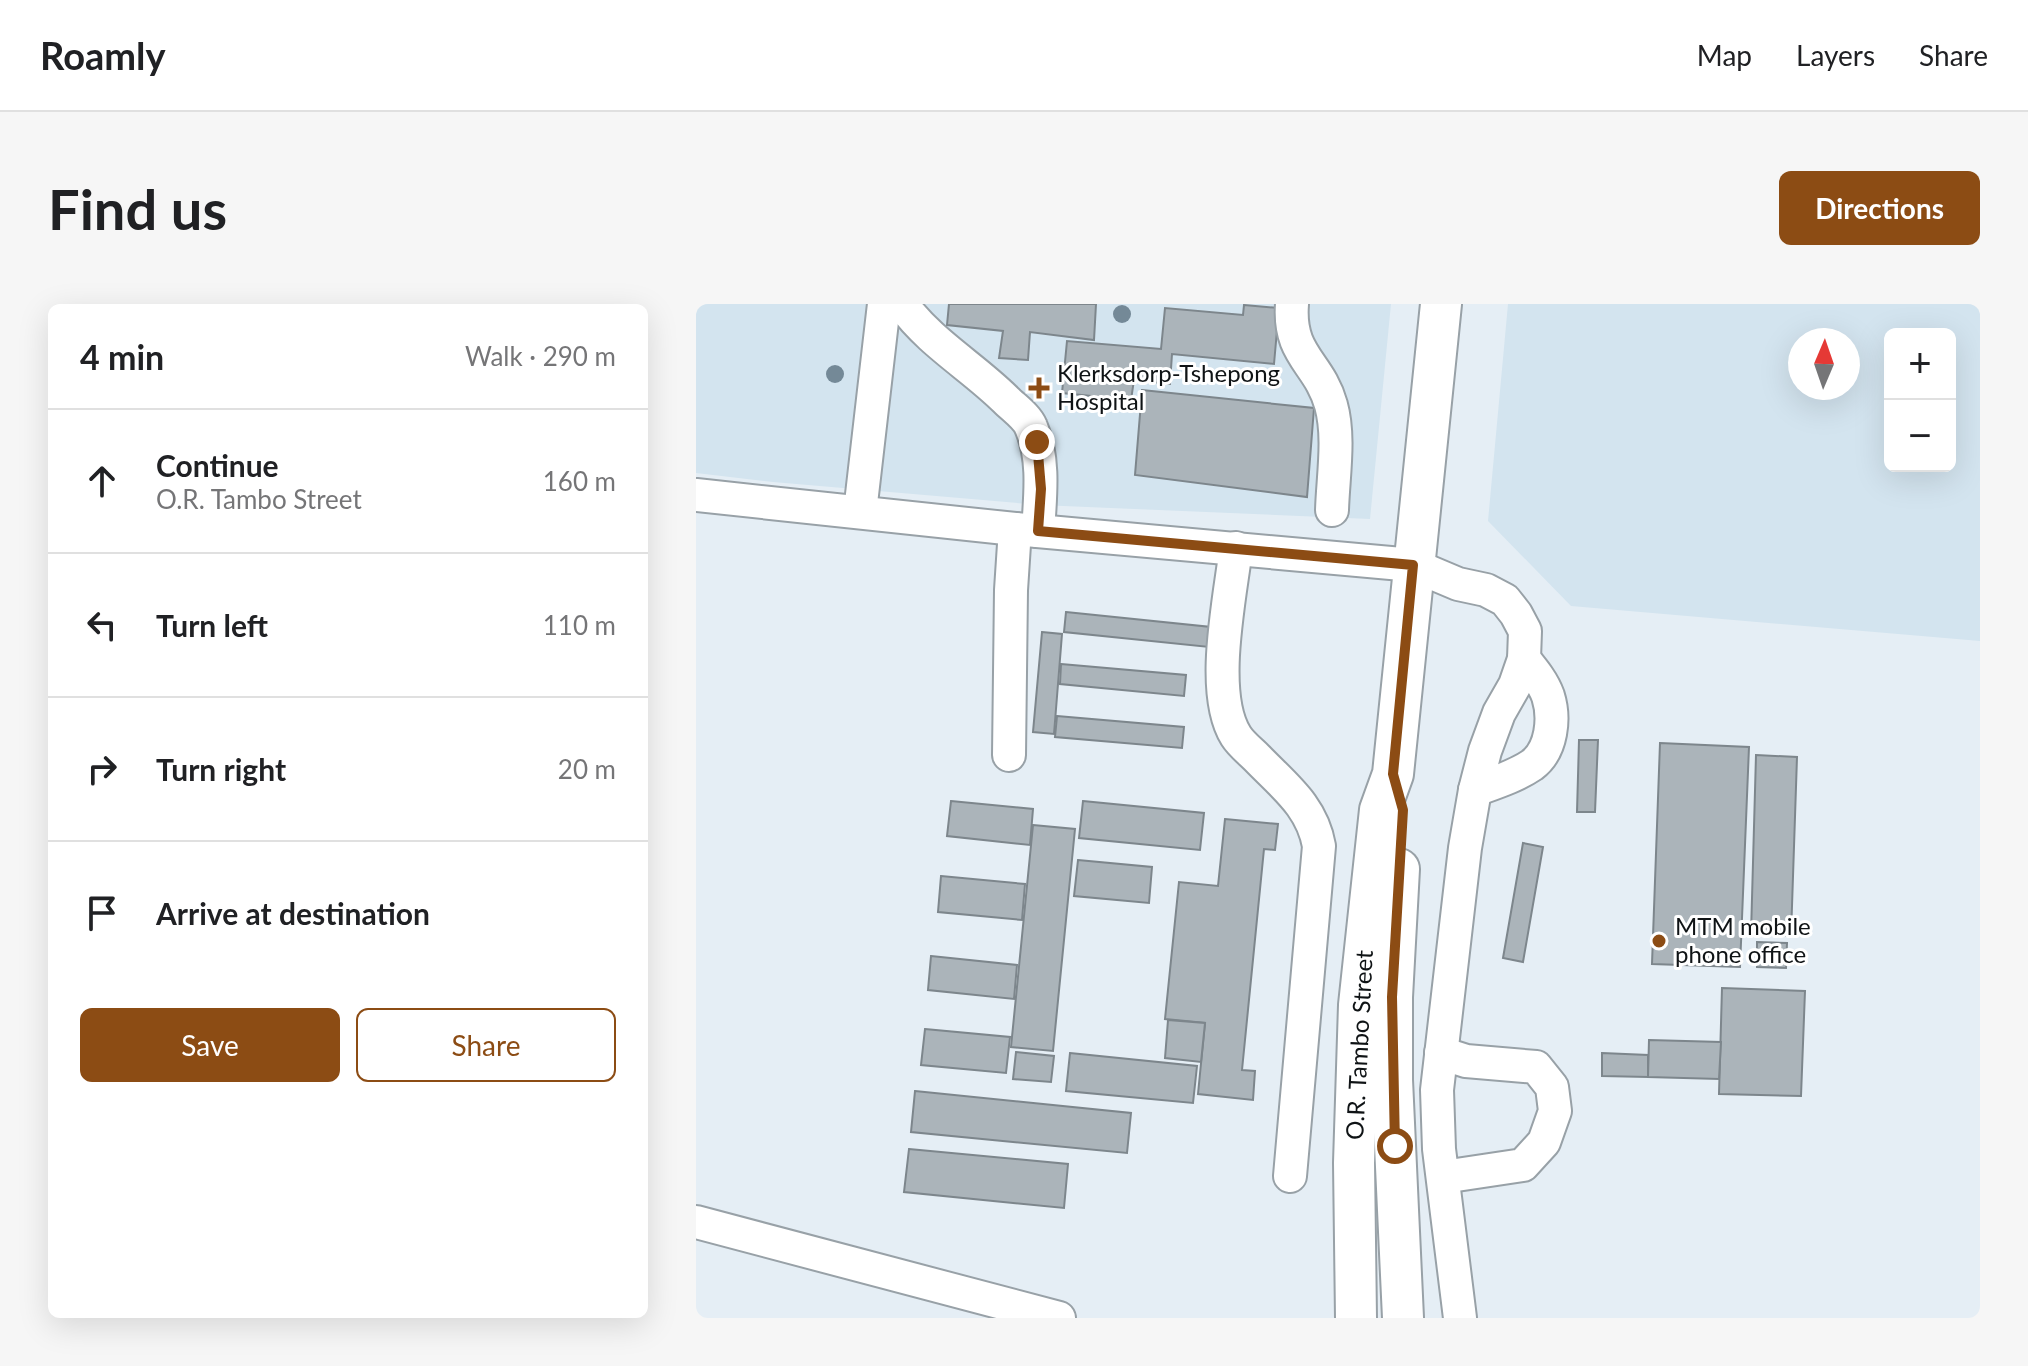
<!DOCTYPE html>
<html lang="en">
<head>
<meta charset="utf-8">
<style>
	:root { --surface:#fff; --page:#f6f6f6; --text:#202124; --muted:#757577; --line:#e0e0e0; --accent:#8c4c14 }
	body { margin:0; font-family:Lato,sans-serif; background:var(--page); color:var(--text) }
	.controls { position:absolute; right:24px; top:24px; display:grid; overflow:hidden; border-radius:12px; box-shadow:0 8px 32px #0002 }
	.controls button { width:72px; height:72px; display:grid; place-items:center; padding:0; border:0; border-bottom:2px solid var(--line); background:var(--surface); color:var(--text); font:40px sans-serif }
	.compass { position:absolute; left:1092px; top:24px; width:72px; height:72px; border-radius:50%; background:var(--surface); box-shadow:0 8px 32px #0002; rotate:2deg }
	.stop { position:absolute; width:24px; height:24px; margin:-18px; border:6px solid #8c4c14; border-radius:50%; background:#fff }
	.stop.end { background:#8c4c14; border-color:#fff; box-shadow:0 2px 8px #0008 }
	.list { margin:0; padding:0; list-style:none }
	h2 { display:flex; justify-content:space-between; align-items:center; height:104px; margin:0; padding:0 32px; font-size:34px }
	h2 small { font-size:26px; font-weight:400; color:var(--muted) }
	.list li { display:grid; grid-template-columns:52px 1fr auto; gap:24px; align-items:center; box-sizing:border-box; height:144px; padding:0 32px; border-top:2px solid var(--line) }
	.list b { display:block; font-size:30px; white-space:nowrap }
	.list p { margin:0; font-size:26px; white-space:nowrap; color:var(--muted) }
	.list em { font-size:26px; font-style:normal; color:var(--muted) }
	.actions { display:flex; gap:16px; padding:24px 32px }
	.actions a { flex:1; padding:18px 0; border:2px solid var(--accent); border-radius:12px; text-align:center; font-size:28px; color:var(--accent) }
	.actions .main { background:var(--accent); color:#fff }
	.icon { flex:none; width:44px; height:44px; fill:none; stroke:currentColor; stroke-width:2; stroke-linecap:round; stroke-linejoin:round }
	.map { position:relative; flex:none; width:1284px; height:1014px; overflow:hidden; border-radius:12px }
	header { display:flex; align-items:center; gap:48px; box-sizing:border-box; height:112px; padding:0 40px; background:var(--surface); border-bottom:2px solid var(--line) }
	header strong { font-size:38px }
	nav { display:flex; gap:44px; margin-inline-start:auto; font-size:28px }
	.intro { display:flex; align-items:center; justify-content:space-between; box-sizing:border-box; height:192px; padding:0 48px }
	h1 { margin:0; font-size:56px }
	.button { padding:20px 36px; border-radius:12px; background:var(--accent); color:#fff; font-size:28px; font-weight:700 }
	main { display:flex; gap:48px; padding:0 48px }
	aside { flex:1; background:var(--surface); border-radius:12px; box-shadow:0 8px 32px #0002 }
	.map>svg:first-child { display:block }
	.built { fill:#d3e4ef; fill-rule:evenodd }
	.building { fill:#abb4ba; stroke:#7d868c; stroke-width:2 }
	.lines { fill:none; stroke-linecap:round; stroke-linejoin:round }
	.minor-casing { stroke:#98a1a7; stroke-width:36 }
	.major-casing { stroke:#98a1a7; stroke-width:44 }
	.minor { stroke:#fff; stroke-width:32 }
	.major { stroke:#fff; stroke-width:40 }
	.tree { fill:#748997 }
	.route { stroke:#8c4c14; stroke-width:10 }
	.poi-dot { fill:#8c4c14; stroke:#fff; stroke-width:3 }
	.labels { text-anchor:middle; stroke-width:6; stroke-linejoin:round; paint-order:stroke }
	.poi-label { font-size:24px; fill:#0f1315; stroke:#fff; text-anchor:start }
	.street-label { font-size:24px; fill:#0f1315; stroke:#fff }
</style>
</head>
<body>
<header>
<strong>Roamly</strong>
<nav><a>Map</a><a>Layers</a><a>Share</a></nav>
</header>
<div class="intro"><h1>Find us</h1><a class="button">Directions</a></div>
<main>
<aside>
<h2>4 min<small>Walk · 290 m</small></h2>
<ul class="list">
<li><svg class="icon" aria-label="ahead" viewBox="0 0 24 24"><path d="M12 20V5M6 11l6-6 6 6"/></svg><div><b>Continue</b><p>O.R. Tambo Street</p></div><em>160 m</em></li>
<li><svg class="icon" aria-label="left" viewBox="0 0 24 24"><path d="M17 20v-9H6M10 6l-5 5 5 5"/></svg><div><b>Turn left</b></div><em>110 m</em></li>
<li><svg class="icon" aria-label="right" viewBox="0 0 24 24"><path d="M7 20v-9h11M14 6l5 5-5 5"/></svg><div><b>Turn right</b></div><em>20 m</em></li>
<li><svg class="icon" aria-label="arrive" viewBox="0 0 24 24"><path d="M6 21V4h12l-3 4 3 4H6"/></svg><div><b>Arrive at destination</b></div></li>
</ul>
<div class="actions"><a class="main">Save</a><a>Share</a></div>
</aside>
<div class="map">
<svg width="1284" height="1014" viewBox="0 0 1284 1014">
	<rect width="100%" height="100%" fill="#e5eef5"/>
	<g class="built">
		<path d="M0,0H695L674,215L344,201L77,178L0,169Z"/>
		<path d="M812,0H1284V337L875,302L792,217ZM1254,30V162H1194V30ZM1152,36V84H1104V36Z"/>
	</g>
	<g class="building">
		<path d="M253,0H400L398,36L334,28L332,56L303,54L307,27L251,21Z"/>
		<path d="M548,1L583,4L578,60L476,50L474,80L438,76L435,96L366,89L371,37L465,45L469,4L547,11Z"/>
		<path d="M446,86L618,104L611,193L439,171Z"/>
		<path d="M370,308L515,323L513,343L368,328Z"/>
		<path d="M346,328L366,330L358,430L337,428Z"/>
		<path d="M365,360L490,371L488,392L364,380Z"/>
		<path d="M361,412L488,423L486,444L359,433Z"/>
		<path d="M883,436H902L899,508H881Z"/>
		<path d="M964,439L1053,443L1044,663L956,660Z"/>
		<path d="M1060,451L1101,453L1095,632L1055,630Z"/>
		<path d="M255,497L337,505L334,541L251,532Z"/>
		<path d="M387,497L508,509L504,546L383,534Z"/>
		<path d="M529,515L582,520L579,546L568,545L546,766L559,767L557,796L502,790L509,719L469,715L483,578L522,582Z"/>
		<path d="M337,521L379,525L357,747L315,743Z"/>
		<path d="M827,539L847,543L827,658L807,654Z"/>
		<path d="M382,556L456,563L453,599L378,592Z"/>
		<path d="M245,572L329,580L326,616L242,608Z"/>
		<path d="M1061,638L1091,639L1090,664L1061,663Z"/>
		<path d="M235,652L321,661L318,695L232,686Z"/>
		<path d="M1026,684L1109,687L1105,792L1023,790Z"/>
		<path d="M472,716L509,719L505,758L469,754Z"/>
		<path d="M229,725L314,733L310,769L225,761Z"/>
		<path d="M953,736L1025,738L1023,775L952,773Z"/>
		<path d="M320,748L358,752L355,778L317,775Z"/>
		<path d="M374,749L501,762L497,799L370,787Z"/>
		<path d="M906,749L952,751V773L906,772Z"/>
		<path d="M219,787L435,809L431,849L215,828Z"/>
		<path d="M213,845L372,860L368,904L208,888Z"/>
	</g>
	<g class="lines">
		<defs>
			<g id="minor">
				<path d="M206,0C234,39 277,63 310,96C318,104 331,113 335,123C349,155 344,194 342,227"/>
				<path d="M596,0C592,52 623,58 635,101C644,133 637,173 636,206"/>
				<path d="M0,191L319,225L717,261L762,280L790,286L809,296L820,310L829,327L828,355L819,381L803,409L789,447L779,486L769,544L741,786L743,845L764,1014"/>
				<path d="M164,208L188,0"/>
				<path d="M540,244C534,294 513,389 540,432C545,440 554,447 561,454C588,482 616,502 623,542L594,872"/>
				<path d="M313,451L315,286L319,225"/>
				<path d="M779,486C798,479 820,472 836,461C856,446 859,414 852,392C847,378 837,366 828,355"/>
				<path d="M745,749L770,757L840,763L856,783L859,807L848,838L827,861L747,873"/>
				<path d="M0,918L363,1014"/>
			</g>
			<g id="major">
				<path d="M703,565L696,693V776L707,1014"/>
				<path d="M660,1014L658,859L663,701L684,506L697,470L745,0"/>
			</g>
		</defs>
		<use href="#minor" class="minor-casing"/>
		<use href="#major" class="major-casing"/>
		<use href="#minor" class="minor"/>
		<use href="#major" class="major"/>
	</g>
	<g class="tree">
		<circle cx="426" cy="10" r="9"/>
		<circle cx="139" cy="70" r="9"/>
	</g>
	<g class="lines">
		<path class="route" d="M341,138L345,185L342,227L717,261L697,470L707,506L696,693L699,842"/>
	</g>
	<g class="poi-dot">
		<path d="M339 72h8v8h8v8h-8v8h-8v-8h-8v-8h8z"/>
		<circle cx="963" cy="637" r="8"/>
	</g>
	<g class="labels">
		<g class="poi-label">
			<text x="361" y="78">Klerksdorp-Tshepong<tspan x="361" dy="28">Hospital</tspan></text>
			<text x="979" y="631">MTM mobile<tspan x="979" dy="28">phone office</tspan></text>
		</g>
		<g class="street-label">
			<text transform="translate(664 741) rotate(-87)" y="8">O.R. Tambo Street</text>
		</g>
	</g>
</svg>
<div class="controls">
<button>+</button>
<button>−</button>
</div>
<svg class="compass" viewBox="-18 -18 36 36"><path d="M0-13l5 13h-10z" fill="#e53935"/><path d="M0 13l5-13h-10z" fill="#757577"/></svg>
<div class="stop" style="left:699px;top:842px"></div>
<div class="stop end" style="left:341px;top:138px"></div>
</div>
</main>
</body>
</html>
